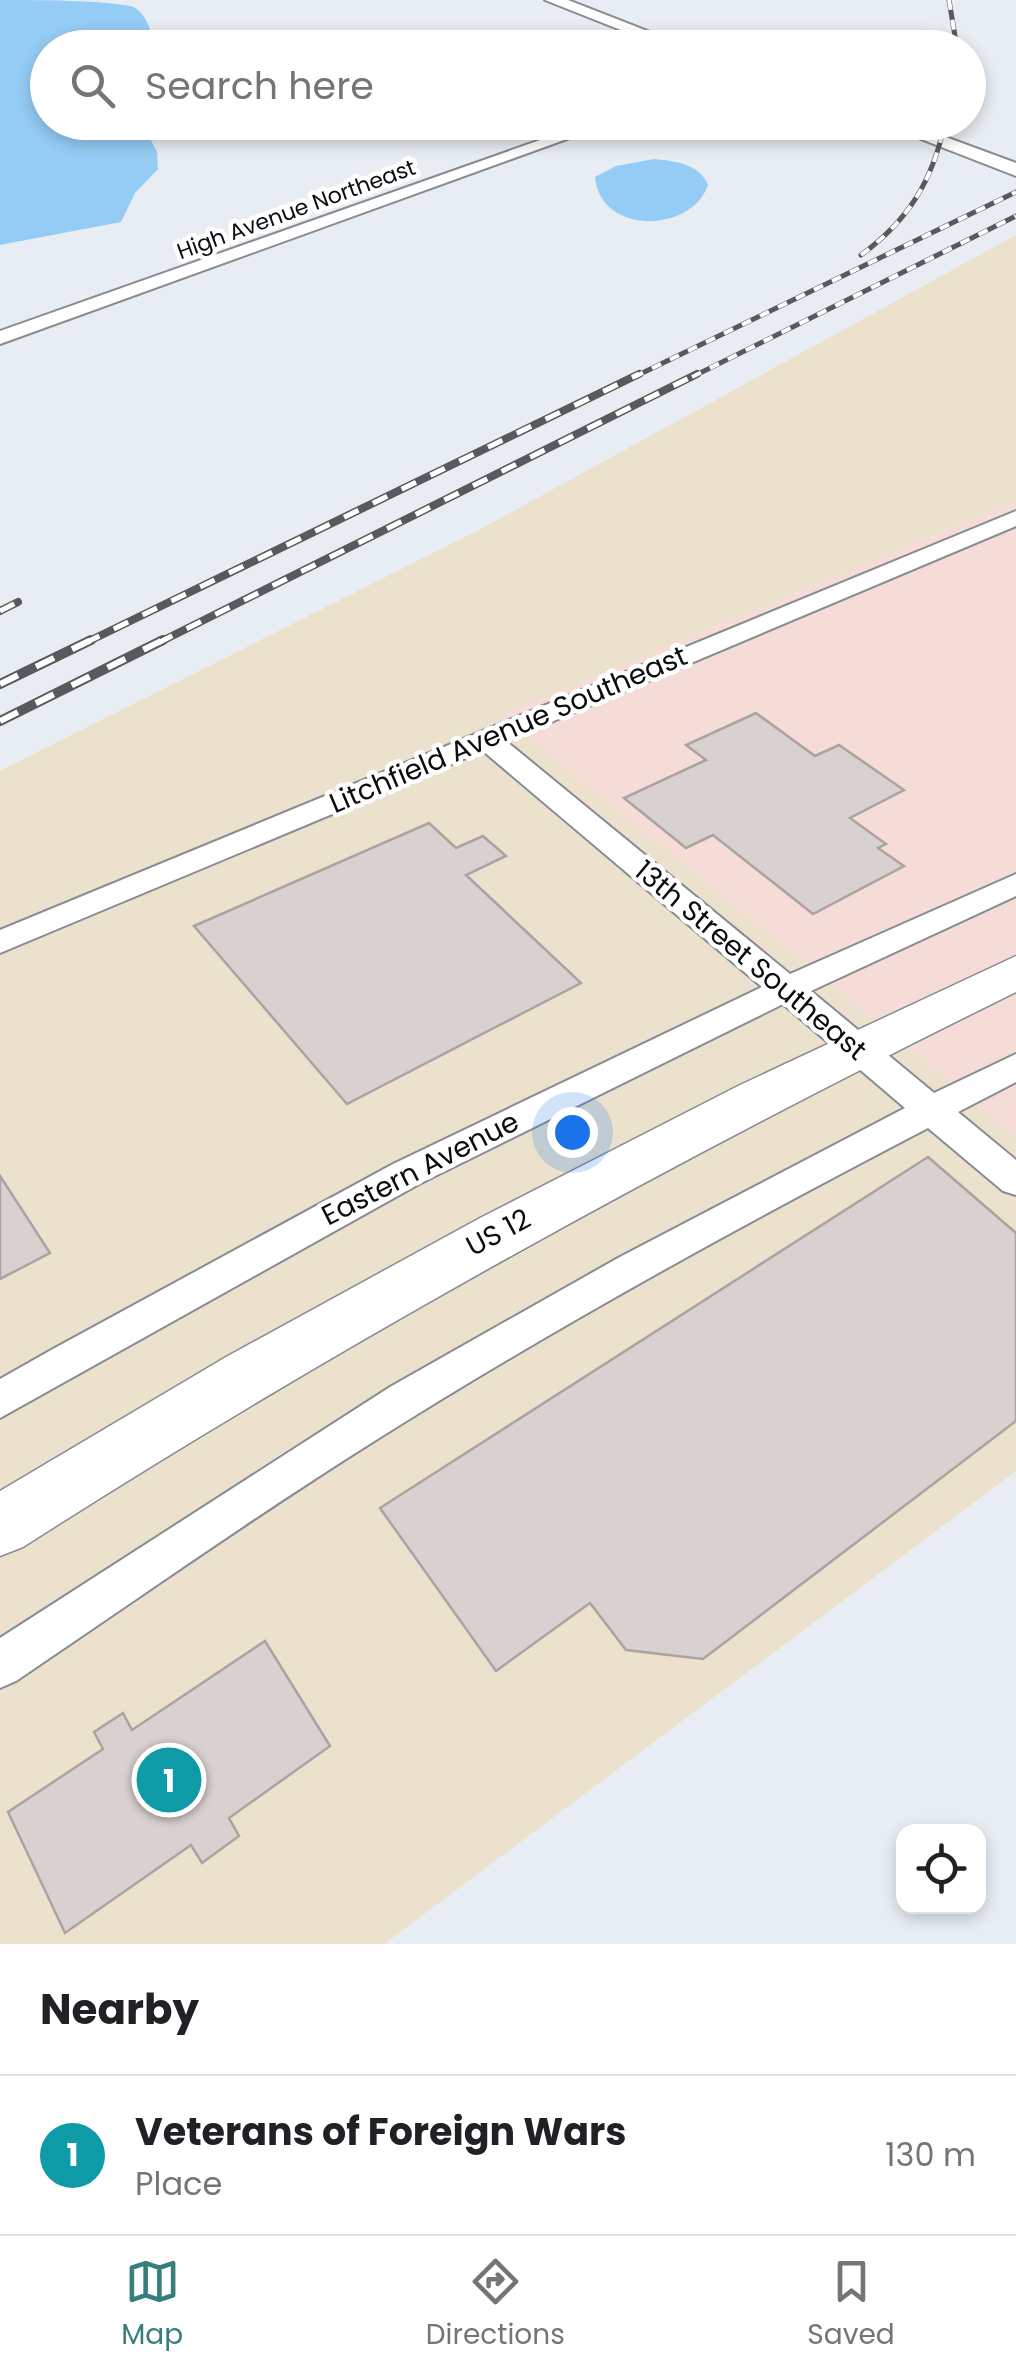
<!DOCTYPE html>
<html lang="en">
<head>
<meta charset="utf-8">
<style>
	:root { --surface:#fff; --page:#f6f6f6; --text:#202124; --muted:#757577; --line:#e0e0e0; --accent:#367e7b }
	body { margin:0; font-family:Poppins,sans-serif; background:var(--page); color:var(--text) }
	.controls { position:absolute; right:30px; bottom:30px; display:grid; overflow:hidden; border-radius:20px; box-shadow:0 5px 15px #0003 }
	.controls button { width:90px; height:90px; display:grid; place-items:center; padding:0; border:0; border-bottom:2px solid var(--line); background:var(--surface); color:var(--text); font:50px sans-serif }
	.you { position:absolute; left:572px; top:1132px; width:35px; height:35px; margin:-25px; border:8px solid #fff; border-radius:50%; background:#1a73e8; box-shadow:0 0 0 15px #1a73e833 }
	.badge { display:grid; place-items:center; width:65px; height:65px; border-radius:50%; background:var(--accent); color:#fff; font-size:32px; font-weight:700 }
	.pin { position:absolute; translate:-50% -50%; border:5px solid #fff; box-shadow:0 2px 10px #0006 }
	.list { margin:0; padding:0; list-style:none }
	h2 { display:flex; justify-content:space-between; align-items:center; height:130px; margin:0; padding:0 40px; font-size:42px }
	h2 small { font-size:32px; font-weight:400; color:var(--muted) }
	.list li { display:grid; grid-template-columns:65px 1fr auto; gap:30px; align-items:center; box-sizing:border-box; height:160px; padding:0 40px; border-top:2px solid var(--line) }
	.list b { display:block; font-size:38px; white-space:nowrap }
	.list p { margin:0; font-size:32px; white-space:nowrap; color:var(--muted) }
	.list em { font-size:32px; font-style:normal; color:var(--muted) }
	.icon { flex:none; width:55px; height:55px; fill:none; stroke:currentColor; stroke-width:2; stroke-linecap:round; stroke-linejoin:round }
	.map { position:relative; flex:none; width:1016px; height:1944px; overflow:hidden }
	.search { position:absolute; background:var(--surface); box-shadow:0 5px 15px #0003; left:30px; right:30px; top:30px; height:110px; display:flex; align-items:center; gap:25px; box-sizing:border-box; padding:0 35px; border-radius:55px; color:var(--muted); font-size:38px }
	.sheet { height:290px; background:var(--surface) }
	nav { display:flex; justify-content:space-around; align-items:center; box-sizing:border-box; height:140px; border-top:2px solid var(--line); background:var(--surface); font-size:28px; color:var(--muted) }
	nav a { display:grid; justify-items:center; gap:5px }
	nav .on { color:var(--accent) }
	.map>svg:first-child { display:block }
	.commercial { fill:#f6dcd7 }
	.industrial { fill:#ece1cd }
	.green { fill:#95ccf5 }
	.building { fill:#d9d1cf; stroke:#aba3a1; stroke-width:2.5 }
	.lines { fill:none; stroke-linecap:round; stroke-linejoin:round }
	.minor-casing { stroke:#878c91; stroke-width:4 }
	.major-casing { stroke:#878c91; stroke-width:4 }
	.highway-casing { stroke:#878c91; stroke-width:3 }
	.minor { fill:#fff; fill-rule:evenodd }
	.major { fill:#fff; fill-rule:evenodd }
	.highway { fill:#fff; fill-rule:evenodd }
	.rail-far2-casing { stroke:#565a5d; stroke-width:5 }
	.rail-far1-casing { stroke:#565a5d; stroke-width:8 }
	.rail-casing { stroke:#565a5d; stroke-width:10 }
	.rail-far2 { stroke:#fff; stroke-width:4; stroke-dasharray:10; stroke-linecap:butt }
	.rail-far1 { stroke:#fff; stroke-width:5; stroke-dasharray:16; stroke-linecap:butt }
	.rail { stroke:#fff; stroke-width:6; stroke-dasharray:20; stroke-linecap:butt }
	.labels { text-anchor:middle; stroke-width:9; stroke-linejoin:round; paint-order:stroke }
	.far-street-label { font-size:22px; fill:#0a0c0e; stroke:#fff }
	.street-label { font-size:28px; fill:#0a0c0e; stroke:#fff }
</style>
</head>
<body>
<div class="map">
<svg width="1016" height="1944" viewBox="0 0 1016 1944">
	<rect width="100%" height="100%" fill="#e7edf2"/>
	<path class="commercial" d="M1016,501V1136L500,715Z"/>
	<path class="industrial" d="M1016,235V501L501,715L1016,1136V1471L384,1944H0V771L477,531Z"/>
	<g class="green">
		<path d="M0,0C32,0 107,0 134,7C148,16 151,32 155,47L48,48V122L142,123L157,152L158,169L135,193L121,222L0,245Z"/>
		<path d="M654,159C674,161 700,164 708,185C691,234 600,235 595,177L616,166Z"/>
	</g>
	<g class="building">
		<path d="M756,713L815,756L839,745L904,790L850,818L886,844L878,848L904,866L813,914L713,835L686,848L624,798L706,760L686,745Z"/>
		<path d="M429,823L456,848L483,836L506,856L466,875L581,983L347,1104L194,926Z"/>
		<path d="M928,1157L1016,1233V1421L703,1659L626,1650L590,1603L496,1671L380,1508Z"/>
		<path d="M0,1176L50,1253L0,1279Z"/>
		<path d="M265,1641L330,1746L229,1818L239,1836L202,1863L191,1845L65,1933L8,1812L103,1749L94,1732L123,1713L132,1730Z"/>
	</g>
	<g class="lines">
		<defs>
			<g id="minor">
				<path d="M591,122H614L0,344V331Z"/>
				<path d="M1016,511V526L506,741L790,974L1016,874V896L811,991L934,1093L1016,1054V1082L958,1112L1016,1160V1195L1003,1191L928,1128C738,1227 550,1330 368,1445C249,1520 133,1602 16,1681L0,1688V1638L390,1387L618,1258L905,1108L783,1004L419,1184L0,1418V1379L53,1349L393,1164L762,987L483,751L0,953V930Z"/>
			</g>
			<g id="major">
				<path d="M545,0H568L691,48H666Z"/>
				<path d="M877,122H905L1016,163V176Z"/>
			</g>
			<path id="highway" d="M1016,956V992C675,1160 343,1342 23,1547L0,1556V1491L226,1357L480,1218L738,1086Z"/>
		</defs>
		<use href="#minor" class="minor-casing"/>
		<use href="#major" class="major-casing"/>
		<use href="#highway" class="highway-casing"/>
		<use href="#minor" class="minor"/>
		<use href="#major" class="major"/>
		<use href="#highway" class="highway"/>
		<defs>
			<g id="rail-far2">
				<path d="M949,0L957,48"/>
				<path d="M861,255C909,220 933,180 945,122"/>
				<path d="M634,377L1016,192"/>
				<path d="M692,377L1016,216"/>
			</g>
			<g id="rail-far1">
				<path d="M0,611L18,602"/>
				<path d="M85,643L639,374"/>
				<path d="M158,643L697,374"/>
			</g>
			<g id="rail">
				<path d="M0,684L91,640"/>
				<path d="M0,721L163,640"/>
			</g>
		</defs>
		<use href="#rail-far2" class="rail-far2-casing"/>
		<use href="#rail-far1" class="rail-far1-casing"/>
		<use href="#rail" class="rail-casing"/>
		<use href="#rail-far2" class="rail-far2"/>
		<use href="#rail-far1" class="rail-far1"/>
		<use href="#rail" class="rail"/>
	</g>
	<g class="labels">
		<g class="far-street-label">
			<text transform="translate(296 209) rotate(-20)" y="8">High Avenue Northeast</text>
		</g>
		<g class="street-label">
			<text transform="translate(508 729) rotate(-23)" y="10">Litchfield Avenue Southeast</text>
			<text transform="translate(751 960) rotate(40)" y="10">13th Street Southeast</text>
			<text transform="translate(420 1168) rotate(-27)" y="10">Eastern Avenue</text>
			<text transform="translate(498 1232) rotate(-28)" y="10">US 12</text>
		</g>
	</g>
</svg>
<div class="controls">
<button><svg class="icon" aria-label="locate" viewBox="0 0 24 24"><circle cx="12" cy="12" r="6"/><path d="M12 2v4M12 18v4M2 12h4M18 12h4"/></svg></button>
</div>
<div class="you"></div>
<div class="pin badge" style="left:169px;top:1780px;background:#0f9aa8">1</div>
<div class="search"><svg class="icon" aria-label="search" viewBox="0 0 24 24"><circle cx="10" cy="10" r="6"/><path d="M15 15l6 6"/></svg>Search here</div>
</div>
<section class="sheet">
<h2>Nearby<small></small></h2>
<ul class="list">
<li><span class="badge" style="background:#0f9aa8">1</span><div><b>Veterans of Foreign Wars</b><p>Place</p></div><em>130 m</em></li>
</ul>
</section>
<nav>
<a class="on"><svg class="icon" aria-label="map" viewBox="0 0 24 24"><path d="M3 6l6-2 6 2 6-2v14l-6 2-6-2-6 2zM9 4v14M15 6v14"/></svg>Map</a>
<a><svg class="icon" aria-label="directions" viewBox="0 0 24 24"><path d="M12 3l9 9-9 9-9-9zM9 14v-3h6M13 9l2 2-2 2"/></svg>Directions</a>
<a><svg class="icon" aria-label="saved" viewBox="0 0 24 24"><path d="M7 4h10v16l-5-4-5 4z"/></svg>Saved</a>
</nav>
</body>
</html>
